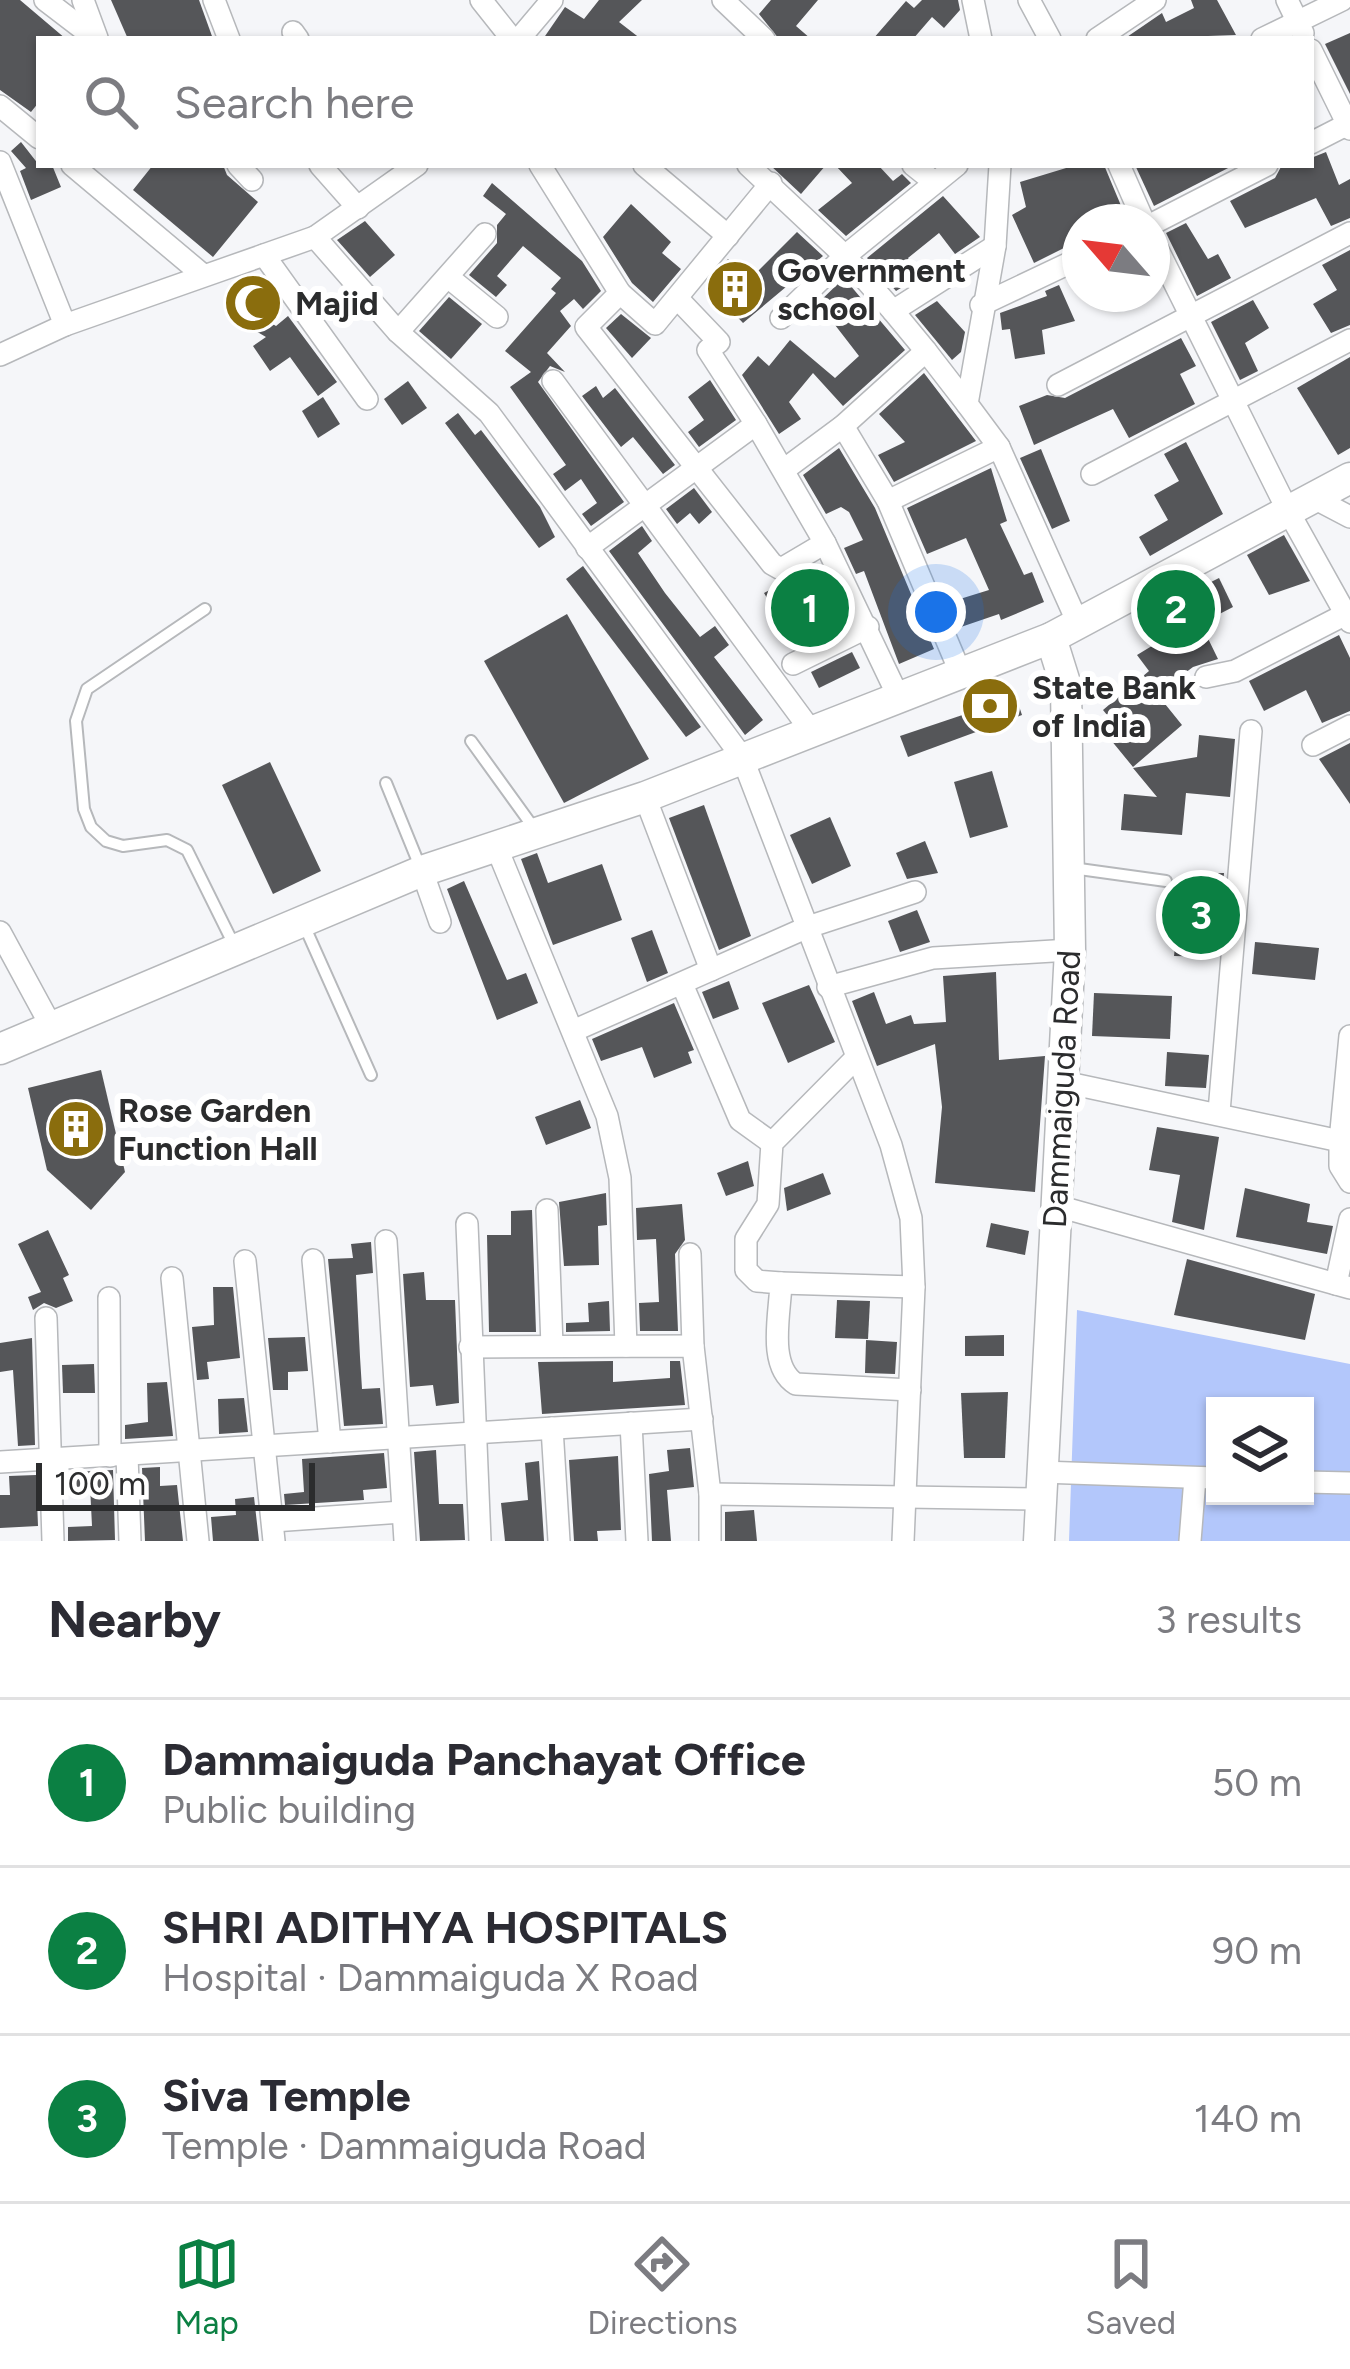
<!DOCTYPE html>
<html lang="en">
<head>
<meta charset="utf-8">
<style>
	:root { --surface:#fff; --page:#f2f2f3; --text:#2b2b33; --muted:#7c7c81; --line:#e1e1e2; --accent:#0b8043 }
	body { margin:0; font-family:Figtree,sans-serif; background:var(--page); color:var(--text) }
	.controls { position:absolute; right:36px; bottom:36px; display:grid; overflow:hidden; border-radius:0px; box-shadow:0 3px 9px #0004 }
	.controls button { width:108px; height:108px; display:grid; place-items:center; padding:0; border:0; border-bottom:3px solid var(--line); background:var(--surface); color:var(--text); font:60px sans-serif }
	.compass { position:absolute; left:1062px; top:204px; width:108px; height:108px; border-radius:50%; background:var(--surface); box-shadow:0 3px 9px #0004; rotate:298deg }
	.scale { position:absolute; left:36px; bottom:30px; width:279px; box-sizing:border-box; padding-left:12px; border:6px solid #2b2c2d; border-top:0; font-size:33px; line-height:42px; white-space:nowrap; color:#2b2c2d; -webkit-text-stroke:9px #fff; paint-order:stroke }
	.you { position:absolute; left:936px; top:612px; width:42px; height:42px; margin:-30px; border:9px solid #fff; border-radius:50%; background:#1a73e8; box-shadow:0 0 0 18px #1a73e833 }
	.badge { display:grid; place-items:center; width:78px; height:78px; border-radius:50%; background:var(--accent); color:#fff; font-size:39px; font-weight:700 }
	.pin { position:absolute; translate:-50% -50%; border:6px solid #fff; box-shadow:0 3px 12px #0006 }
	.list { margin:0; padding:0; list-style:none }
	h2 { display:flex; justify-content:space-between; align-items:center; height:156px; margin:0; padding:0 48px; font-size:51px }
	h2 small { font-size:39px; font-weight:400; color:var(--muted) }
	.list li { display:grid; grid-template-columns:78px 1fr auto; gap:36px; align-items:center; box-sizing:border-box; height:168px; padding:0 48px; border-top:3px solid var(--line) }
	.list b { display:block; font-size:45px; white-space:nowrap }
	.list p { margin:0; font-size:39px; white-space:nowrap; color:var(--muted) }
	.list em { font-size:39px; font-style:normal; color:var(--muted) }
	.icon { flex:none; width:66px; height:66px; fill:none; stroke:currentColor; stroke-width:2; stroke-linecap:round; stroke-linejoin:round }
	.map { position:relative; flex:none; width:1350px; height:1541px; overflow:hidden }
	.search { position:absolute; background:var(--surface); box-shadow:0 3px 9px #0004; left:36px; right:36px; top:36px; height:132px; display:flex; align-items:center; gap:30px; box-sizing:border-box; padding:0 42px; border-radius:0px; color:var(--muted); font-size:45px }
	.sheet { height:660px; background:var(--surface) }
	nav { display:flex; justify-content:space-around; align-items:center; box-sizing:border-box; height:168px; border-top:3px solid var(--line); background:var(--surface); font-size:33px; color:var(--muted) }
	nav a { display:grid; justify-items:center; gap:6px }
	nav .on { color:var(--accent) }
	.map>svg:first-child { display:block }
	.green { fill:#b3c7fb; fill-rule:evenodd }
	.building { fill:#555659 }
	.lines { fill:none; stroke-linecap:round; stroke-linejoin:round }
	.lane-casing { stroke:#b6b8bb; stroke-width:14 }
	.street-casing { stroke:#b6b8bb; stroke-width:24 }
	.secondary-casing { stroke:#b6b8bb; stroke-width:33 }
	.lane { stroke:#fff; stroke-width:10 }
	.street { stroke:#fff; stroke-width:21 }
	.secondary { stroke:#fff; stroke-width:30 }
	.labels { text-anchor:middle; stroke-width:12; stroke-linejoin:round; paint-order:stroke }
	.poi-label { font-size:33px; font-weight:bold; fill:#2b2c2d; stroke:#fff; text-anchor:start }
	.street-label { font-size:33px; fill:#2b2c2d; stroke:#fff }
</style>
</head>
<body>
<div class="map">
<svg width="1350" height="1541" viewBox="0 0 1350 1541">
	<rect width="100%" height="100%" fill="#f5f6f9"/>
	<path class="green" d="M1077,1310L1350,1364V1541H1069ZM1215,1406H1305V1496H1215Z"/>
	<g class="building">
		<path d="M0,0H20L66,39H39V102L31,112L0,90Z"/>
		<path d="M111,0H199L213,39H128Z"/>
		<path d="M599,0H642L619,22L641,39H543L565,7L584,19Z"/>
		<path d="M771,0H818L796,26L811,39H779L759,14Z"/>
		<path d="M922,0H958L960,10L944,28L932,17L913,39H873L906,1L914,8Z"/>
		<path d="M1191,0H1217L1236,35L1124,39L1162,13L1166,22L1194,8Z"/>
		<path d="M1350,33V94L1325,44Z"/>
		<path d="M21,142L39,165H52L61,187L31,200L20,171L26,168L11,151Z"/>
		<path d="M1326,152L1339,185L1350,179V218L1331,226L1316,198L1245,228L1230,201L1275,178L1282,165H1311V158Z"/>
		<path d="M153,165H223L227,175L258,202L213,257L133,190Z"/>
		<path d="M770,165H826L801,194Z"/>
		<path d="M835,165H878L893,181L902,174L911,183L846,236L818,210L852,183Z"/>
		<path d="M1076,165H1104L1127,220L1080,222V240L1034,263L1012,215L1026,207L1020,182Z"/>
		<path d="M1135,165H1234L1154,206Z"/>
		<path d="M492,183L582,261L601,291L583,309L574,299L560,311L571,326L547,353L565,372L550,366L538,382L624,502L591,526L582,514L597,503L581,479L565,491L553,474L566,465L510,387L531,372L505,351L556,293L551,289L561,278L523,246L497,276L507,285L496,297L469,275L497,243V225L506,214L483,196Z"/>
		<path d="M943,196L980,237L955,254L939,233L908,258L919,277L896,291L867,258Z"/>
		<path d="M631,204L671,242L662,253L681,269L653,302L632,283L603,237Z"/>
		<path d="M365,221L395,255L370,277L337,240Z"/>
		<path d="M1186,223L1208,259L1218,254L1231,278L1197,296L1166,233Z"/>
		<path d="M797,232L823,256L743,323L707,285L728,259L750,279Z"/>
		<path d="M1350,250V325L1331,333L1313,304L1337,290L1322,265Z"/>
		<path d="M844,278L905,350L843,406L813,373L789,402L801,419L779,434L742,375L758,356L769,366L790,340L835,378L859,356L818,303Z"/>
		<path d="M1059,285L1075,321L1042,330L1045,354L1015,359L1010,329L1002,330L1000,313L1047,296L1045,291Z"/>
		<path d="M449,297L482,324L451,359L419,331Z"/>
		<path d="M1253,300L1269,328L1245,343L1258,371L1240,380L1211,322Z"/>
		<path d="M937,301L965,332L961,352L952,360L915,315Z"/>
		<path d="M241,305L276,326L288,316L337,382L318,396L290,357L270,371L253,346L266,337L234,318Z"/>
		<path d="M621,314L651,338L632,358L606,328Z"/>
		<path d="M1181,338L1196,366L1180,374L1195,404L1129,438L1113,409L1034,445L1019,406L1047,395L1065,398Z"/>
		<path d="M1350,357V448L1338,455L1297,388Z"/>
		<path d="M924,373L976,441L894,482L878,455L905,442L879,414Z"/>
		<path d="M710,380L736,420L699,447L688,432L704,420L688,397Z"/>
		<path d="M408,381L427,408L402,425L384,399Z"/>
		<path d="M596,386L603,398L615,388L675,465L663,474L633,437L621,447L582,396Z"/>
		<path d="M323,397L340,424L318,438L302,411Z"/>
		<path d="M458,413L475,435L481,430L540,507L555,537L539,548L445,423Z"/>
		<path d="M1186,442L1223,514L1150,556L1139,537L1168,520L1154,495L1179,481L1164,454Z"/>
		<path d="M839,448L875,508L934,649L899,664L864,571L856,574L844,548L863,540L849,512L841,507L826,514L803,475Z"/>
		<path d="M1041,449L1070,521L1052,529L1020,458Z"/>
		<path d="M991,468L1007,521L1000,524L1024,575L1032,572L1044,602L1001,620L999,614L958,628L947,603L989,590L966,538L927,554L907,508Z"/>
		<path d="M694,488L712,512L699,524L690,513L677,524L666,509Z"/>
		<path d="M642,526L652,541L638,553L665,593L700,637L715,626L729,645L714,657L763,720L745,735L609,551Z"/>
		<path d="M1284,535L1310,581L1269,595L1247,555Z"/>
		<path d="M819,564L846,621L796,646L764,593Z"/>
		<path d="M583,566L701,727L686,737L566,579Z"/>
		<path d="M1219,578L1233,607L1202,623L1187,594Z"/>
		<path d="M567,614L649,759L564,803L484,661Z"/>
		<path d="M1198,618L1218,659L1193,667L1157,694L1182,725L1133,767L1106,734L1116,726L1103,710L1149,671L1137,655Z"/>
		<path d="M1339,635L1350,658V711L1322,723L1306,690L1264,711L1249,681Z"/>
		<path d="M852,652L860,668L819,688L811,672Z"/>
		<path d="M1016,697L1022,715L908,757L900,736Z"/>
		<path d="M1199,735L1235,739L1230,797L1186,793L1182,835L1121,830L1124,794L1157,797L1133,768L1197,757Z"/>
		<path d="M1350,743V804L1319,759Z"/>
		<path d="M270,762L321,871L273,894L222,785Z"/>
		<path d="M992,771L1008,827L970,838L954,782Z"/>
		<path d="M704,805L751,936L719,950L669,818Z"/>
		<path d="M830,817L851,866L812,884L790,835Z"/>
		<path d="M925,841L938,873L907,879L896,853Z"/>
		<path d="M537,853L548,883L602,864L622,920L553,945L521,859Z"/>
		<path d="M1224,873L1217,957L1174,956L1183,874Z"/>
		<path d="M464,881L507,980L526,973L538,1003L497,1020L447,889Z"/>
		<path d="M917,910L930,942L900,952L888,921Z"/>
		<path d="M652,930L668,973L647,982L631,938Z"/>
		<path d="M1255,942L1319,948L1315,980L1252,974Z"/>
		<path d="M996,972L999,1060L1045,1056L1035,1192L935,1183L942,1107L935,1044L877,1066L852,1001L874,992L886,1024L911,1015L914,1024L946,1022L943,976Z"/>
		<path d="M729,981L739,1009L713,1019L702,992Z"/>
		<path d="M809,985L835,1042L788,1063L762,1003Z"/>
		<path d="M1094,993L1172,996L1170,1039L1092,1036Z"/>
		<path d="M674,1003L694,1050L688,1052L692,1063L654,1078L642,1047L601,1061L592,1039Z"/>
		<path d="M1167,1052L1209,1055L1206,1088L1165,1086Z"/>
		<path d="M101,1070L125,1172L91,1210L47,1170L28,1088Z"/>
		<path d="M580,1100L591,1128L546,1145L535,1117Z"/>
		<path d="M1157,1127L1219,1137L1204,1230L1172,1222L1180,1175L1149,1170Z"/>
		<path d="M748,1161L754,1186L726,1196L717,1173Z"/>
		<path d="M823,1173L831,1194L787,1211L784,1188Z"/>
		<path d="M1245,1188L1310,1204L1307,1222L1333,1226L1327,1254L1236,1237Z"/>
		<path d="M606,1193L607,1225L598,1226L599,1265L564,1266L559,1202Z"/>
		<path d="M682,1204L685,1240L675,1254L678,1331H640L639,1303L659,1302L657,1258L656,1239L637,1240L636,1208Z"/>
		<path d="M532,1210L536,1332H489L487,1235H511V1211Z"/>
		<path d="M991,1223L1029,1231L1025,1255L986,1247Z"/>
		<path d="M48,1230L69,1275L63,1278L73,1301L56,1308L44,1303L33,1310L28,1297L41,1292L18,1244Z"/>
		<path d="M371,1242L373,1273L356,1275L360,1357L362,1389L380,1388L383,1424L344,1426L328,1259L353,1258L351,1244Z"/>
		<path d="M1187,1259L1315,1294L1305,1340L1174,1315Z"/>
		<path d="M424,1272L426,1300H455L459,1403L436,1406L433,1385L410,1387L403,1274Z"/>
		<path d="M213,1287H233L240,1358L207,1362L209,1379L197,1380L192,1327L214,1325Z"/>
		<path d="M837,1300L870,1301L868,1339L835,1338Z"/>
		<path d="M609,1301L610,1331L566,1332V1323L589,1322L588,1303Z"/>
		<path d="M1004,1335V1356H965V1336Z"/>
		<path d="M305,1337L308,1371L288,1372V1390H273L268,1338Z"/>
		<path d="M32,1338L35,1445L18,1446L13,1370L0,1372V1343Z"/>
		<path d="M866,1340L897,1342L895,1374L865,1373Z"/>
		<path d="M613,1361V1382L670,1378V1361H680L685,1405L542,1414L538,1362Z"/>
		<path d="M94,1364L95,1393H63L62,1365Z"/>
		<path d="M167,1382L173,1436L125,1439V1425L148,1422L147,1383Z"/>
		<path d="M1008,1392L1005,1458H964L961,1393Z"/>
		<path d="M244,1398L248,1432L219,1434L218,1399Z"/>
		<path d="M690,1448L694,1487L667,1490L671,1541H652L649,1474L669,1471L667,1450Z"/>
		<path d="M436,1450L439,1504H463L465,1540L420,1541L414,1452Z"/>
		<path d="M384,1453L387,1488L363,1490L364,1500L285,1505L284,1494L304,1492L302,1459Z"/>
		<path d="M618,1456L621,1530L597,1531L598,1541H574L569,1460Z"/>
		<path d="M539,1461L544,1541H505L501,1503L528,1500L525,1463Z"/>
		<path d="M160,1467V1486L177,1485L183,1541H145L142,1468Z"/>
		<path d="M113,1470L115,1540L68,1541V1527L92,1526L90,1486L75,1487L74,1472Z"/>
		<path d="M36,1475L38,1526L0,1528V1495H10L9,1476Z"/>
		<path d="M254,1497L259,1541H213L211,1517L236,1515L235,1499Z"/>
		<path d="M754,1510L757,1541H725V1512Z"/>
	</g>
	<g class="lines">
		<defs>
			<g id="lane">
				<path d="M205,609L87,689L76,721L84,809L91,827L106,841L123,846L167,840L187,850L235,947"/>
				<path d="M471,741L536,831"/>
				<path d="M386,783L421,869"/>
				<path d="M1072,868L1166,881"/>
				<path d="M304,925L371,1075"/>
			</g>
			<g id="street">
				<path d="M45,0L96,39"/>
				<path d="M83,0L97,38"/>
				<path d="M214,0L229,39"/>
				<path d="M481,0L512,39"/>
				<path d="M723,0L764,39"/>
				<path d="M973,0L981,39"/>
				<path d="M1029,0L1050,39"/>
				<path d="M1287,0L1303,33"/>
				<path d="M293,32L298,39"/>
				<path d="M519,39L552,0"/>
				<path d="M1097,39L1155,0"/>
				<path d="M1262,39L1342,0"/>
				<path d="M1311,50L1350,129"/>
				<path d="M0,106L39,138"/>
				<path d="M1311,143L1350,123"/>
				<path d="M0,162L65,325"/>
				<path d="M72,165L203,275"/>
				<path d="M238,165L252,180"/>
				<path d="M320,165L358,208"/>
				<path d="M417,165L315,237L398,332L489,413L742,757L891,1145L911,1218L914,1287L781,1283"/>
				<path d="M540,165L620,293L586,327L772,564L781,569L825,543"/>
				<path d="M644,165L728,236"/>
				<path d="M748,165L845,256L893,311"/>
				<path d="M913,165L933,181"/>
				<path d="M1000,165L995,246L967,404L999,447L1077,621"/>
				<path d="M1119,165L1144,222"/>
				<path d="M1152,224L1267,165"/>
				<path d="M1152,238L1287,509L1350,622"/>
				<path d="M264,255L367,399"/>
				<path d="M448,277L497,317"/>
				<path d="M620,293L655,324L771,183"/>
				<path d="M677,298L719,342L708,350L756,424"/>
				<path d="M981,305L1080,258"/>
				<path d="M781,318L845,256L957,165"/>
				<path d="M398,332L485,234"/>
				<path d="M926,351L893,311L995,246"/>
				<path d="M0,355L65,325L315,237"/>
				<path d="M553,381L812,732"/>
				<path d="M1058,385L1350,233"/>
				<path d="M843,426L888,501L961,674"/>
				<path d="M785,469L843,426L926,351L967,404"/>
				<path d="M1092,474L1350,340"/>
				<path d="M1312,497L1350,517"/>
				<path d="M888,501L999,447"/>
				<path d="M587,548L756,424L825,543L899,698"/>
				<path d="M793,664L868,627"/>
				<path d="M1206,677L1235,671L1346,614"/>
				<path d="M1313,745L1350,726"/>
				<path d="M645,797L711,970"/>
				<path d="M496,846L607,1116L620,1178L626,1346"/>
				<path d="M422,871L440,922"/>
				<path d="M0,932L51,1026"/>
				<path d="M682,984L740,1120L772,1143"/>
				<path d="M828,987L933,958L1070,950"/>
				<path d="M573,1031L808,927L915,892"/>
				<path d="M854,1060L772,1143L768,1204L746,1239V1270L757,1281L781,1283C780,1314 767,1366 796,1384L910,1390"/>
				<path d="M1059,1081L1340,1141V1166L1350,1182"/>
				<path d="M1219,1112L1251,731"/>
				<path d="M1340,1141L1350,1036"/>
				<path d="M1054,1205L1350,1288"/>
				<path d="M547,1210L552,1346"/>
				<path d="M467,1224L480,1541"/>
				<path d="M386,1241L405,1541"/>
				<path d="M690,1254L693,1346"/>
				<path d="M313,1260L330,1442"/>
				<path d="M245,1261L274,1541"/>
				<path d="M172,1278L198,1541"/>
				<path d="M1336,1284L1350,1219"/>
				<path d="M109,1298L110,1456"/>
				<path d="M46,1318L53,1541"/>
				<path d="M470,1347L693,1346L710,1494V1541"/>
				<path d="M631,1423L637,1541"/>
				<path d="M552,1428L559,1541"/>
				<path d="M127,1455L130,1541"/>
				<path d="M0,1462L702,1419"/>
				<path d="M1041,1472L1215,1478"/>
				<path d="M1305,1482L1350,1483"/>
				<path d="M710,1494L1040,1499"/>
				<path d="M273,1521L402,1512"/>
				<path d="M903,1541L914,1287"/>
				<path d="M1190,1541L1195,1478"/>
			</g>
			<g id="secondary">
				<path d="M0,1049L422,871L645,797L1051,638L1350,478"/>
				<path d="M1039,1541L1070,950L1066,686L1051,638"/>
			</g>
		</defs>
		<use href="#lane" class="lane-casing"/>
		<use href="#street" class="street-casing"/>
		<use href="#secondary" class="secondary-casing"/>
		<use href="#lane" class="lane"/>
		<use href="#street" class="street"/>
		<use href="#secondary" class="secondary"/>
	</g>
	<defs>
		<symbol id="building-disc" viewBox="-11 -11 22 22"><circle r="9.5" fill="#8a6d0d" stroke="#fff"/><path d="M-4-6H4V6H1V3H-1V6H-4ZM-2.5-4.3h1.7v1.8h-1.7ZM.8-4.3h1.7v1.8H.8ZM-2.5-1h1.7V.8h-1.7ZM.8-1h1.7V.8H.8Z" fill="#fff"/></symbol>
		<symbol id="mosque-disc" viewBox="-11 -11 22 22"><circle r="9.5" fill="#8a6d0d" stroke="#fff"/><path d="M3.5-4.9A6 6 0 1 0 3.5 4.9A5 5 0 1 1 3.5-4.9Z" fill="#fff"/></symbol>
		<symbol id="bank-disc" viewBox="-11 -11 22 22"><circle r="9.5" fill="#8a6d0d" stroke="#fff"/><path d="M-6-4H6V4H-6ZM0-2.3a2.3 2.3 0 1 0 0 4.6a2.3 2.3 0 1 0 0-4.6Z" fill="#fff"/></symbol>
	</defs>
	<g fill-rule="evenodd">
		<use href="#building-disc" x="702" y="256" width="66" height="66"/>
		<use href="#mosque-disc" x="220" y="270" width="66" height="66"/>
		<use href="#bank-disc" x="957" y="673" width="66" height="66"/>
		<use href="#building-disc" x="43" y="1096" width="66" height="66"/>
	</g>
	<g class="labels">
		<g class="poi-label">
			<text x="777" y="282">Government<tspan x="777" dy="38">school</tspan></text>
			<text x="295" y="315">Majid</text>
			<text x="1032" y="699">State Bank<tspan x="1032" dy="38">of India</tspan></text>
			<text x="118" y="1122">Rose Garden<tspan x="118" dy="38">Function Hall</tspan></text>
		</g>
		<g class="street-label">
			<text transform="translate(1061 1089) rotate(-87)" y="12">Dammaiguda Road</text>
		</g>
	</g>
</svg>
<div class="controls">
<button><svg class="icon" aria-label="layers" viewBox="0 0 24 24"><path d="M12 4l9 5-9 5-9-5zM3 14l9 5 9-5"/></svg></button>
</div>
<svg class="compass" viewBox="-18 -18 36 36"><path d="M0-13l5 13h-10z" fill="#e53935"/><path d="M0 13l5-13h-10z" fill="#7c7c81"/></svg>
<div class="scale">100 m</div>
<div class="you"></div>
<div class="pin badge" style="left:810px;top:608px">1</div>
<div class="pin badge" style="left:1176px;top:609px">2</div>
<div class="pin badge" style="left:1201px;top:915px">3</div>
<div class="search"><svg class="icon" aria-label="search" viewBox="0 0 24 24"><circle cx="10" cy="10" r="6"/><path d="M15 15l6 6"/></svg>Search here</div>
</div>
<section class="sheet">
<h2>Nearby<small>3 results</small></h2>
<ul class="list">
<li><span class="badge">1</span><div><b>Dammaiguda Panchayat Office</b><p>Public building</p></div><em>50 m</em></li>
<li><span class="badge">2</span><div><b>SHRI ADITHYA HOSPITALS</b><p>Hospital · Dammaiguda X Road</p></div><em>90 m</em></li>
<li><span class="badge">3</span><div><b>Siva Temple</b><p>Temple · Dammaiguda Road</p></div><em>140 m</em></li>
</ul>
</section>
<nav>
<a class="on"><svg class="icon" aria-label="map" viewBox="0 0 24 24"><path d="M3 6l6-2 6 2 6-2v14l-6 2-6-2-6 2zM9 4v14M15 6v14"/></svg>Map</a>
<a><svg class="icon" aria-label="directions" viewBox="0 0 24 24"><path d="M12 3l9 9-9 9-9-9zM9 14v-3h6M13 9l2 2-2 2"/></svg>Directions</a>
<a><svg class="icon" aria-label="saved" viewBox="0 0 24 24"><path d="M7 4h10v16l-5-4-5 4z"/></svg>Saved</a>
</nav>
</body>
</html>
